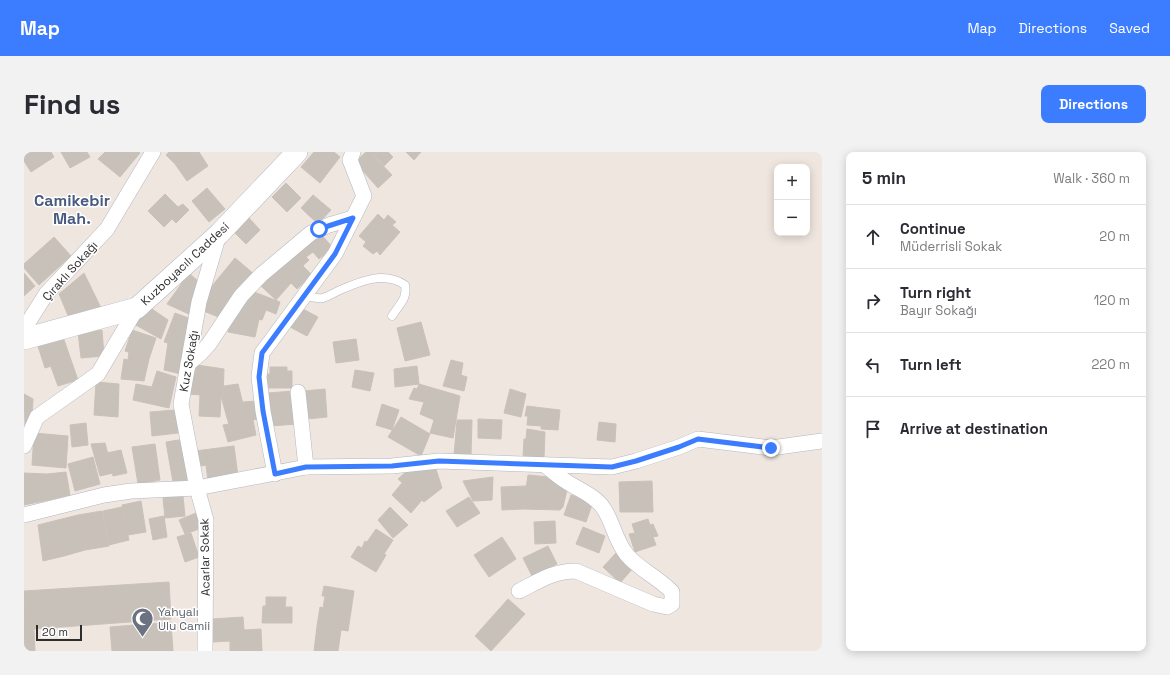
<!DOCTYPE html>
<html lang="en">
<head>
<meta charset="utf-8">
<style>
	:root { --surface:#fff; --page:#f2f2f3; --text:#2b2b33; --muted:#7c7c81; --line:#e1e1e2; --accent:#3c7cff }
	body { margin:0; font-family:"Space Grotesk",sans-serif; background:var(--page); color:var(--text) }
	.controls { position:absolute; right:12px; top:12px; display:grid; overflow:hidden; border-radius:8px; box-shadow:0 2px 10px #0003 }
	.controls button { width:36px; height:36px; display:grid; place-items:center; padding:0; border:0; border-bottom:1px solid var(--line); background:var(--surface); color:var(--text); font:20px sans-serif }
	.scale { position:absolute; left:12px; bottom:10px; width:46px; box-sizing:border-box; padding-left:4px; border:2px solid #2d2d2d; border-top:0; font-size:11px; line-height:14px; white-space:nowrap; color:#2d2d2d; -webkit-text-stroke:3px #fff; paint-order:stroke }
	.stop { position:absolute; width:12px; height:12px; margin:-9px; border:3px solid #3c7cff; border-radius:50%; background:#fff }
	.stop.end { background:#3c7cff; border-color:#fff; box-shadow:0 1px 4px #0008 }
	.list { margin:0; padding:0; list-style:none }
	h2 { display:flex; justify-content:space-between; align-items:center; height:52px; margin:0; padding:0 16px; font-size:17px }
	h2 small { font-size:13px; font-weight:400; color:var(--muted) }
	.list li { display:grid; grid-template-columns:26px 1fr auto; gap:12px; align-items:center; box-sizing:border-box; height:64px; padding:0 16px; border-top:1px solid var(--line) }
	.list b { display:block; font-size:15px; white-space:nowrap }
	.list p { margin:0; font-size:13px; white-space:nowrap; color:var(--muted) }
	.list em { font-size:13px; font-style:normal; color:var(--muted) }
	.icon { flex:none; width:22px; height:22px; fill:none; stroke:currentColor; stroke-width:2; stroke-linecap:round; stroke-linejoin:round }
	.map { position:relative; flex:none; width:798px; height:499px; overflow:hidden; border-radius:8px }
	header { display:flex; align-items:center; gap:24px; box-sizing:border-box; height:56px; padding:0 20px; background:var(--accent); color:#fff }
	header strong { font-size:19px }
	nav { display:flex; gap:22px; margin-inline-start:auto; font-size:14px }
	.intro { display:flex; align-items:center; justify-content:space-between; box-sizing:border-box; height:96px; padding:0 24px }
	h1 { margin:0; font-size:28px }
	.button { padding:10px 18px; border-radius:8px; background:var(--accent); color:#fff; font-size:14px; font-weight:700 }
	main { display:flex; gap:24px; padding:0 24px }
	aside { flex:1; background:var(--surface); border-radius:8px; box-shadow:0 2px 10px #0003 }
	.map>svg:first-child { display:block }
	.building { fill:#c8c1ba; stroke:#cbc1b8 }
	.lines { fill:none; stroke-linecap:round; stroke-linejoin:round }
	.lane-casing { stroke:#b3b7c1; stroke-width:9 }
	.street-casing { stroke:#b3b7c1; stroke-width:16 }
	.secondary-casing { stroke:#b3b7c1; stroke-width:22 }
	.lane { stroke:#fff; stroke-width:8 }
	.street { stroke:#fff; stroke-width:15 }
	.secondary { stroke:#fff; stroke-width:21 }
	.route { stroke:#3c7cff; stroke-width:5 }
	.labels { text-anchor:middle; stroke-width:3; stroke-linejoin:round; paint-order:stroke }
	.street-label { font-size:12px; fill:#2d2d2d; stroke:#fff }
	.worship-label { font-size:12px; fill:#5b616d; stroke:#fff; text-anchor:start }
	.district-label { font-size:16px; font-weight:bold; fill:#495b81; stroke:#fff }
</style>
</head>
<body>
<header>
<strong>Map</strong>
<nav><a>Map</a><a>Directions</a><a>Saved</a></nav>
</header>
<div class="intro"><h1>Find us</h1><a class="button">Directions</a></div>
<main>
<div class="map">
<svg width="798" height="499" viewBox="0 0 798 499">
	<rect width="100%" height="100%" fill="#efe6df"/>
	<g class="building">
		<path d="M6,0H27L30,5L7,20L0,9V4Z"/>
		<path d="M37,0H63L66,5L46,16Z"/>
		<path d="M81,0H115L116,1L96,25L74,7Z"/>
		<path d="M145,0H169L151,12L142,3Z"/>
		<path d="M169,0H175L184,14L163,29L151,12Z"/>
		<path d="M290,0H310L316,5L296,31L277,15Z"/>
		<path d="M342,0H346L368,23L354,36L331,10Z"/>
		<path d="M347,0H364L369,5L360,14Z"/>
		<path d="M382,0H397L390,8Z"/>
		<path d="M262,31L277,46L263,60L248,45Z"/>
		<path d="M183,36L201,57L185,70L168,49Z"/>
		<path d="M141,42L154,55L159,52L165,58L152,71L148,67L140,75L124,59Z"/>
		<path d="M289,43L307,58L294,72L277,56Z"/>
		<path d="M354,62L360,68L364,63L372,70L368,73L376,80L356,103L353,99L349,102L339,94L342,90L335,84Z"/>
		<path d="M225,66L236,78L222,92L211,81Z"/>
		<path d="M296,81L309,96L295,107L289,100L282,105L275,98Z"/>
		<path d="M30,85L47,104L15,133L0,116V112Z"/>
		<path d="M275,98L285,108L264,128L253,118Z"/>
		<path d="M211,106L230,122L212,144L192,129Z"/>
		<path d="M279,114L288,123L273,137L264,128Z"/>
		<path d="M253,118L267,131L252,148L237,134Z"/>
		<path d="M0,121L11,134L0,144Z"/>
		<path d="M60,121L78,158L46,168L35,142Z"/>
		<path d="M165,121L176,131L167,163L143,152Z"/>
		<path d="M192,129L212,144L205,152L183,141Z"/>
		<path d="M225,138L256,150L252,162L242,158L238,168L215,163Z"/>
		<path d="M183,141L205,152L197,166L177,158Z"/>
		<path d="M125,155L144,168L137,187L110,172Z"/>
		<path d="M277,156L294,165L283,184L266,175Z"/>
		<path d="M151,161L167,167L161,196L140,190Z"/>
		<path d="M208,161L235,167L231,185L204,180Z"/>
		<path d="M397,170L406,203L381,209L373,176Z"/>
		<path d="M78,178L80,204L57,206L54,180Z"/>
		<path d="M108,178L132,186L125,207L101,199Z"/>
		<path d="M38,182L47,208L21,216L13,191Z"/>
		<path d="M332,187L335,208L312,211L309,190Z"/>
		<path d="M144,191L161,196L157,222L140,218Z"/>
		<path d="M105,200L125,207L120,229L97,227L100,207L104,208Z"/>
		<path d="M47,208L54,228L34,234L27,215Z"/>
		<path d="M427,208L439,211L437,223L443,225L440,239L419,234Z"/>
		<path d="M173,213L200,217L199,245L165,242Z"/>
		<path d="M393,214L395,232L371,235L370,217Z"/>
		<path d="M246,215H263V219H268V236H241V222H246Z"/>
		<path d="M331,218L350,221L346,239L328,235Z"/>
		<path d="M133,219L152,225L145,256L109,248L112,232L128,235Z"/>
		<path d="M72,230L95,232L94,265L70,263Z"/>
		<path d="M214,232L221,260L203,266L197,244L199,245L200,234Z"/>
		<path d="M395,232L436,244L429,286L406,281L410,268L396,262L400,250L385,247L390,236L393,237Z"/>
		<path d="M301,237L303,265L283,267L280,239Z"/>
		<path d="M486,237L502,242L497,265L480,261Z"/>
		<path d="M271,239L273,258L245,260L243,241Z"/>
		<path d="M0,242L9,247L8,264L1,273Z"/>
		<path d="M176,243L197,244L196,265L175,264Z"/>
		<path d="M232,249L234,267L229,268L232,283L204,290L199,273L205,272L203,266L221,260L219,250Z"/>
		<path d="M358,252L375,258L368,278L352,273Z"/>
		<path d="M503,254L519,256L517,274L503,273L504,264H501Z"/>
		<path d="M519,256L536,258L534,278L517,277Z"/>
		<path d="M151,258L154,281L128,284L126,260Z"/>
		<path d="M273,258V272L246,274L245,260Z"/>
		<path d="M377,265L406,282L397,304L364,285Z"/>
		<path d="M454,267L478,268L477,287L454,286Z"/>
		<path d="M433,268H448L447,304L430,303Z"/>
		<path d="M575,270L592,272L591,290L573,288Z"/>
		<path d="M62,271L64,293L48,295L46,273Z"/>
		<path d="M503,277L521,280L520,306L499,305L500,287H502Z"/>
		<path d="M10,281L44,284L42,316L8,313Z"/>
		<path d="M161,287L168,327L149,330L142,290Z"/>
		<path d="M81,291L89,321L76,324L67,292Z"/>
		<path d="M131,292L136,328L114,332L108,295Z"/>
		<path d="M210,294L214,324L184,329L182,313L173,315L171,299Z"/>
		<path d="M97,298L103,321L89,324L83,301Z"/>
		<path d="M69,305L76,332L51,339L44,312Z"/>
		<path d="M411,314L418,336L400,350L374,327L386,316Z"/>
		<path d="M42,320L46,343L25,348L23,322Z"/>
		<path d="M0,321L23,322L25,348L0,353Z"/>
		<path d="M504,323L525,325L543,338L539,355L536,358L499,357Z"/>
		<path d="M469,325L468,348L449,349L439,329Z"/>
		<path d="M628,329L629,360H596L595,330Z"/>
		<path d="M378,331L398,348L387,361L368,343Z"/>
		<path d="M502,334L499,357L478,358L477,335Z"/>
		<path d="M547,343L569,350L562,370L540,363Z"/>
		<path d="M159,344L161,364L141,366L139,346Z"/>
		<path d="M445,345L456,361L433,375L422,359Z"/>
		<path d="M117,349L122,380L104,383L98,353Z"/>
		<path d="M98,355L105,388L85,393L79,359Z"/>
		<path d="M366,355L384,373L369,386L354,368Z"/>
		<path d="M78,359L85,394L61,398L54,363Z"/>
		<path d="M172,361L178,376L161,382L155,368Z"/>
		<path d="M54,363L61,398L40,404L34,368Z"/>
		<path d="M140,364L143,385L129,388L125,367Z"/>
		<path d="M624,367L626,373L629,372L634,384L629,385L632,393L611,400L605,382L611,381L608,372Z"/>
		<path d="M34,368L40,404L19,409L14,373Z"/>
		<path d="M531,369L532,391L511,392L510,370Z"/>
		<path d="M559,375L581,384L575,401L552,392Z"/>
		<path d="M352,377L369,388L360,402L343,390Z"/>
		<path d="M167,381L175,405L161,410L153,385Z"/>
		<path d="M478,385L486,397L458,415L450,403Z"/>
		<path d="M341,389L362,403L352,420L327,405L334,394L338,396Z"/>
		<path d="M524,394L533,412L508,424L499,406Z"/>
		<path d="M486,397L492,407L465,425L458,415Z"/>
		<path d="M593,400L610,415L596,431L579,415Z"/>
		<path d="M145,430L147,467L10,477L0,449V439Z"/>
		<path d="M300,434L330,439L324,479L293,474L296,455L299,456L301,444H298Z"/>
		<path d="M242,445H262L261,455H268V471H238L239,454H242Z"/>
		<path d="M484,447L501,462L467,499L451,484Z"/>
		<path d="M0,449L10,477L11,499H0Z"/>
		<path d="M219,465L220,478L237,477L238,499H206V489L189,490L188,467Z"/>
		<path d="M147,470L149,499H88L86,475Z"/>
		<path d="M293,474L317,478L314,499H290Z"/>
	</g>
	<g class="lines">
		<defs>
			<path id="lane" d="M281,144C287,145 293,147 299,146C305,144 310,141 316,138C337,129 360,119 381,133C384,146 375,153 368,164"/>
			<g id="street">
				<path d="M0,177L22,142L83,77L129,0"/>
				<path d="M164,212L177,201L185,192L217,144L237,123L287,81L305,73L329,66"/>
				<path d="M274,240L282,315"/>
				<path d="M0,294L13,265L74,222L113,156"/>
				<path d="M251,322L239,259L235,225L238,201L311,102L340,44L326,8L329,0"/>
				<path d="M0,363L80,343L107,339L173,336L282,315L368,314L415,309L588,315L612,309L655,295L674,287L747,296L798,289"/>
				<path d="M495,439C515,429 529,419 552,419L629,452L643,455L648,452V440C635,426 616,418 603,403C592,390 589,371 580,357C572,344 555,338 543,330C535,325 528,319 521,313"/>
				<path d="M181,499L182,368L173,336L157,252L175,150L195,82"/>
			</g>
			<path id="secondary" d="M0,187L113,156L195,82L273,0"/>
		</defs>
		<use href="#lane" class="lane-casing"/>
		<use href="#street" class="street-casing"/>
		<use href="#secondary" class="secondary-casing"/>
		<use href="#lane" class="lane"/>
		<use href="#street" class="street"/>
		<use href="#secondary" class="secondary"/>
	</g>
	<g class="lines">
		<path class="route" d="M295,77L329,66L311,102L238,201L235,225L239,259L251,322L282,315L368,314L415,309L588,315L612,309L655,295L674,287L747,296"/>
	</g>
	<defs>
		<symbol id="mosque-pin" viewBox="-11 -11 22 30"><path d="M0 17L-7.5 6A9.5 9.5 0 1 1 7.5 6Z" fill="#6b7280" stroke="#fff"/><path d="M3.5-4.9A6 6 0 1 0 3.5 4.9A5 5 0 1 1 3.5-4.9Z" fill="#fff"/></symbol>
	</defs>
	<g fill-rule="evenodd">
		<use href="#mosque-pin" x="106" y="454" width="25" height="34"/>
	</g>
	<g class="labels">
		<g class="street-label">
			<text transform="translate(161 112) rotate(-43)" y="4">Kuzboyacılı Caddesi</text>
			<text transform="translate(46 119) rotate(-48)" y="4">Çıraklı Sokağı</text>
			<text transform="translate(165 209) rotate(-80)" y="4">Kuz Sokağı</text>
			<text transform="translate(181 405) rotate(-91)" y="4">Acarlar Sokak</text>
		</g>
		<g class="worship-label">
			<text x="134" y="464">Yahyalı<tspan x="134" dy="14">Ulu Camii</tspan></text>
		</g>
		<g class="district-label">
			<text x="48" y="54">Camikebir<tspan x="48" dy="18">Mah.</tspan></text>
		</g>
	</g>
</svg>
<div class="controls">
<button>+</button>
<button>−</button>
</div>
<div class="scale">20 m</div>
<div class="stop" style="left:295px;top:77px"></div>
<div class="stop end" style="left:747px;top:296px"></div>
</div>
<aside>
<h2>5 min<small>Walk · 360 m</small></h2>
<ul class="list">
<li><svg class="icon" aria-label="ahead" viewBox="0 0 24 24"><path d="M12 20V5M6 11l6-6 6 6"/></svg><div><b>Continue</b><p>Müderrisli Sokak</p></div><em>20 m</em></li>
<li><svg class="icon" aria-label="right" viewBox="0 0 24 24"><path d="M7 20v-9h11M14 6l5 5-5 5"/></svg><div><b>Turn right</b><p>Bayır Sokağı</p></div><em>120 m</em></li>
<li><svg class="icon" aria-label="left" viewBox="0 0 24 24"><path d="M17 20v-9H6M10 6l-5 5 5 5"/></svg><div><b>Turn left</b></div><em>220 m</em></li>
<li><svg class="icon" aria-label="arrive" viewBox="0 0 24 24"><path d="M6 21V4h12l-3 4 3 4H6"/></svg><div><b>Arrive at destination</b></div></li>
</ul>
</aside>
</main>
</body>
</html>
